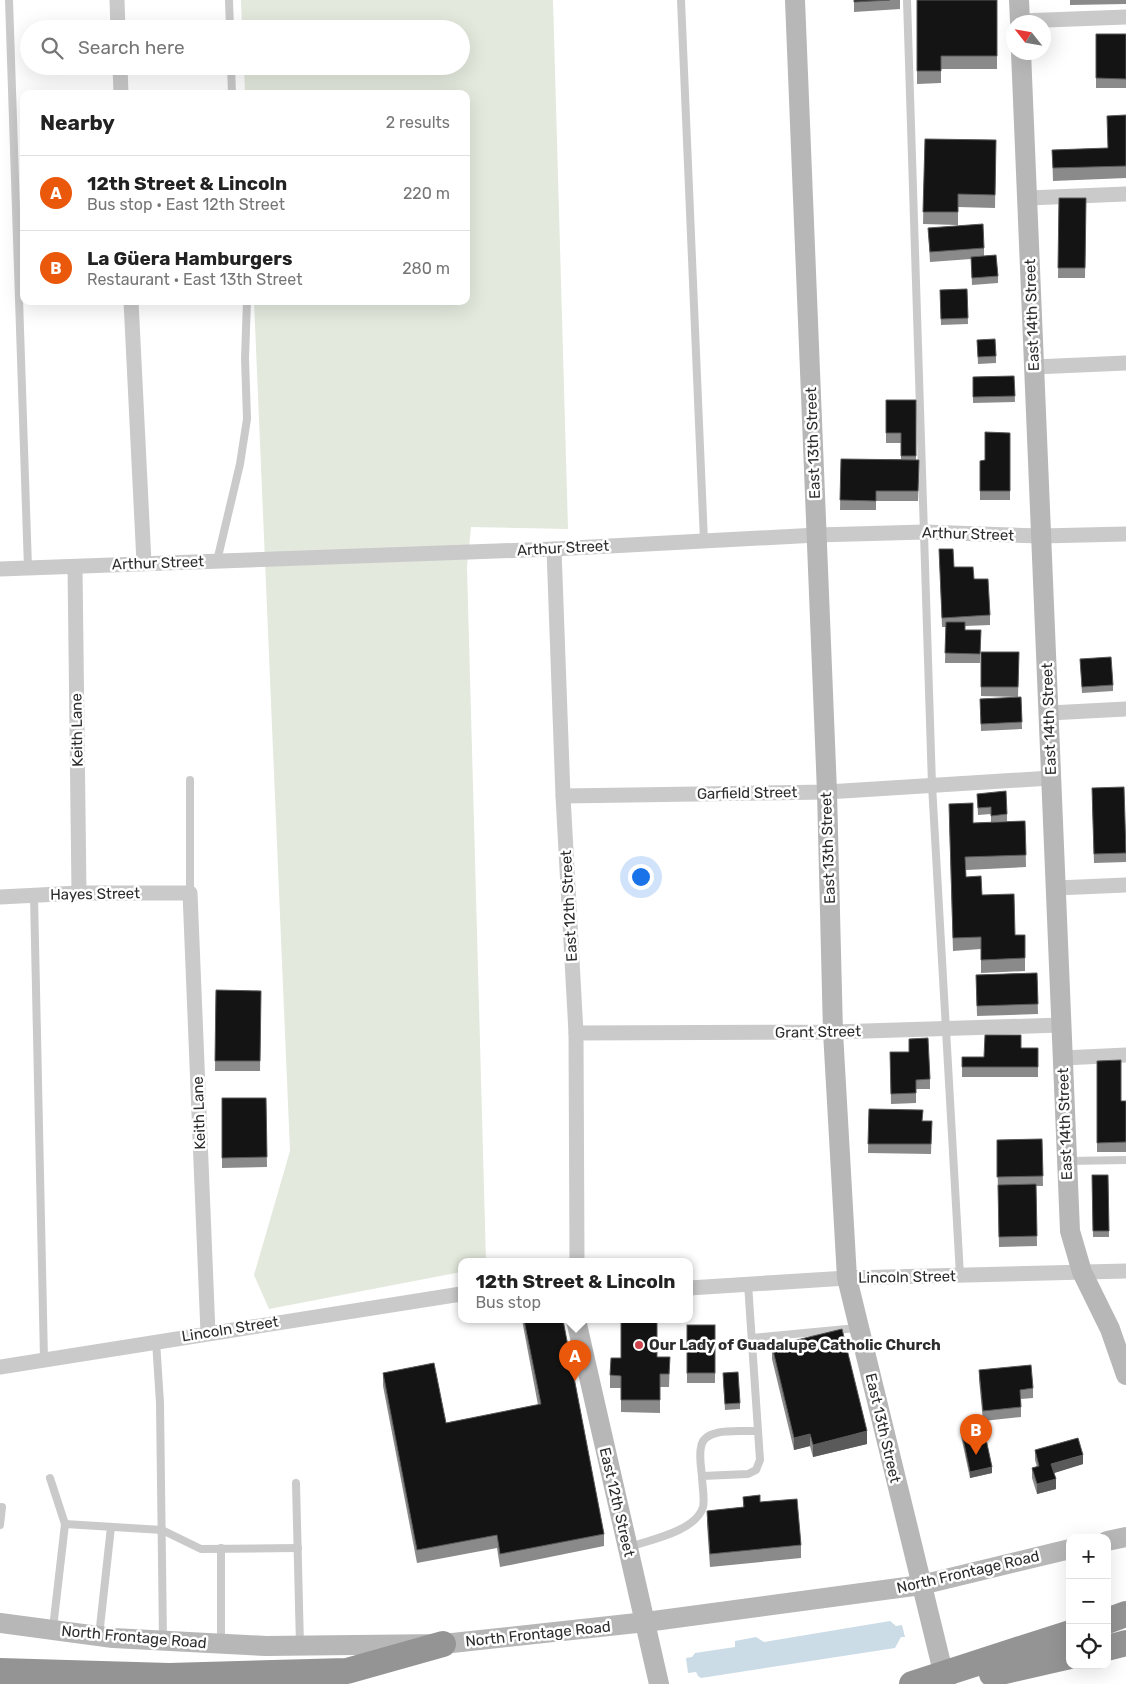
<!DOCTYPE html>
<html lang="en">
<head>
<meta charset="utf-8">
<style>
	:root { --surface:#fff; --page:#f6f6f6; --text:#222; --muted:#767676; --line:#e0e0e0; --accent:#ea580c }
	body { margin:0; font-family:Rubik,sans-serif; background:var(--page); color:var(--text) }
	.controls { position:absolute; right:15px; bottom:15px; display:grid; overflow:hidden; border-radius:10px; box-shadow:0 5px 20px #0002 }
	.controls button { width:45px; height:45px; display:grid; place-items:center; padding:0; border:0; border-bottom:1px solid var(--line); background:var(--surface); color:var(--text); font:25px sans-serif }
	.compass { position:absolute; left:1006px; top:15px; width:45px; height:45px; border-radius:50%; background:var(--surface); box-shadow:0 5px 20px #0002; rotate:301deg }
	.you { position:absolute; left:640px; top:876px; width:18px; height:18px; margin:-12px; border:4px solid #fff; border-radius:50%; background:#1a73e8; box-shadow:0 0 0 8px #1a73e833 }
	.badge { display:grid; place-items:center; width:32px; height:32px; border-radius:50%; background:var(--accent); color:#fff; font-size:16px; font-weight:700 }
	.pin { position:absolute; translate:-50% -41px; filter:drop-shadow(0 1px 2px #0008) }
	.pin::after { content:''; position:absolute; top:26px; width:18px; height:15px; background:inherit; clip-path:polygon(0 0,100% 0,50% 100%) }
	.popup { position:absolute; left:458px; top:1258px; width:235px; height:65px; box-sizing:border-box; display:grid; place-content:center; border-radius:10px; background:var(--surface); filter:drop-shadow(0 1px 4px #0005); font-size:16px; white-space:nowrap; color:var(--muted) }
	.popup b { font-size:19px; color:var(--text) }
	.popup::after { content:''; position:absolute; left:50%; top:100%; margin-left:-10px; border:10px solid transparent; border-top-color:var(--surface) }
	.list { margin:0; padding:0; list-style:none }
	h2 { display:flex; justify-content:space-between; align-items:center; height:65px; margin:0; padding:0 20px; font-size:21px }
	h2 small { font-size:16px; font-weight:400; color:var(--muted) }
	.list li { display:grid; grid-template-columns:32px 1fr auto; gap:15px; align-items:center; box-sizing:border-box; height:75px; padding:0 20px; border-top:1px solid var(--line) }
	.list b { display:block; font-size:19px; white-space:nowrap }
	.list p { margin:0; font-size:16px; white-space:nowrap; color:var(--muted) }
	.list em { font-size:16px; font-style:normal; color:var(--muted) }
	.icon { flex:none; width:28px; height:28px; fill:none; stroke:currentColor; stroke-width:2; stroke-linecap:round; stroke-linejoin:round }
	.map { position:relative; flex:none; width:1126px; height:1684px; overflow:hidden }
	.search { position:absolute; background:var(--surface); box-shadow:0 5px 20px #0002; left:20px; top:20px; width:450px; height:55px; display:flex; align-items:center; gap:12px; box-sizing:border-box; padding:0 18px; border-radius:28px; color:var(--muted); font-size:19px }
	.panel { position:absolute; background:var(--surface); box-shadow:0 5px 20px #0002; left:20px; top:90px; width:450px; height:215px; border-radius:10px }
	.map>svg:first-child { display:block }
	.green { fill:#e3e9dd }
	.water { fill:#cbdce7 }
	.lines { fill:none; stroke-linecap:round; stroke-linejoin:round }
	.lane { stroke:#cacaca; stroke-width:8 }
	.street { stroke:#cacaca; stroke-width:15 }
	.secondary { stroke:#b7b7b7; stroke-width:20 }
	.highway { stroke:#949494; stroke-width:26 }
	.highway-bridge { stroke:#949494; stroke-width:26 }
	.wall { fill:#8a8a8a }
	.shaded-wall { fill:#5a5a5a }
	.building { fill:#141414; stroke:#5a5a5a }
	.poi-dot { fill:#d0444d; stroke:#fff; stroke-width:2 }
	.labels { text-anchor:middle; stroke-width:5; stroke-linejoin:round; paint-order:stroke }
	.street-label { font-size:15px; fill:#2d2d2d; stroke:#fff }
	.poi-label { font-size:15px; font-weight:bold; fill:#2d2d2d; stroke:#fff; text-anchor:start }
</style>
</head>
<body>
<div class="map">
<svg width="1126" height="1684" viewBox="0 0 1126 1684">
	<rect width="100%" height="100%" fill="#fff"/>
	<path class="green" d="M241,0H553L568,529L471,527L467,567L486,1262H461V1272L269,1309L254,1275L290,1151L254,301H466V94H245L244,66H461V29H242Z"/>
	<path class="water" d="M890,1621L896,1626L902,1625L905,1637H901L895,1648L701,1678L698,1676L696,1672L688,1673L686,1658L692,1657L695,1653L735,1647V1641L756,1637L764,1642Z"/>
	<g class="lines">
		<g class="lane">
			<path d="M9,0L28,568"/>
			<path d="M229,0L230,29"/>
			<path d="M681,0L704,541"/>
			<path d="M907,0L932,785L960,1275"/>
			<path d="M231,66L232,94"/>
			<path d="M217,561L240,464L247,419L245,358L247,301"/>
			<path d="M190,893V780"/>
			<path d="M34,896L44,1360"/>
			<path d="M1068,1161L1126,1160"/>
			<path d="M752,1338L857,1328"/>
			<path d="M156,1341L160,1403L163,1640"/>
			<path d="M702,1476C701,1467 699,1456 701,1447C704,1426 742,1432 758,1431"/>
			<path d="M50,1478L65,1524"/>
			<path d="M296,1483L300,1646"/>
			<path d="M0,1525L2,1507"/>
			<path d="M629,1547C650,1540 696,1531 703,1507C705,1499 702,1485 702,1476L748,1474L756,1470L760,1460L748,1284"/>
			<path d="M221,1548V1644"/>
			<path d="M53,1628L65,1524L162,1530L201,1549L298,1548"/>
			<path d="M99,1636L111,1527"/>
		</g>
		<g class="street">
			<path d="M117,0L118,29"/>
			<path d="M1020,21L1126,17"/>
			<path d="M120,66L121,94"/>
			<path d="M1028,198L1126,194"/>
			<path d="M131,301L144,563"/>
			<path d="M1034,367L1126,363"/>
			<path d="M554,549L563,796L576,1033L577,1262"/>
			<path d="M75,567L79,893"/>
			<path d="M0,569L554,549L817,535L924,532L1041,536L1126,534"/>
			<path d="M1049,713L1126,709"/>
			<path d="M563,796L827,792L1051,778"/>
			<path d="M1056,888L1126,885"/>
			<path d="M0,897L79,893H190L208,1333"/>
			<path d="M576,1033L833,1032L1061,1025"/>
			<path d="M1063,1058L1126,1055"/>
			<path d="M689,1288L847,1278L1126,1271"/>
			<path d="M0,1367L461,1294"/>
		</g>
		<g class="secondary">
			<path d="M795,0L827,792L833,1032L847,1278L946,1684"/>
			<path d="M1019,0L1020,22"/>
			<path d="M1021,52L1070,1231L1082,1272L1110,1329L1126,1375"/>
			<path d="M576,1320L659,1684"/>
			<path d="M1107,1541L1126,1537"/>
			<path d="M0,1623L113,1638L266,1646L443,1644L646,1622L921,1585L1070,1549"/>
		</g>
		<g class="highway">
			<path d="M1107,1621L1126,1614"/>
			<path d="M1107,1648L1126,1643"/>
			<path d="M0,1671L169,1676L347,1671L443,1644"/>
		</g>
		<g class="highway-bridge">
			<path d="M992,1674L1070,1656"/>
			<path d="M912,1684L1070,1633"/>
		</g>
	</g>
	<g class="wall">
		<path d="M854,0H900V9L854,12Z"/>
		<path d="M917,0H997V69H941V83L917,84Z"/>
		<path d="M1070,0H1126V4L1070,5Z"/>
		<rect x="1096" y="34" width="30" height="54"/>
		<path d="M1126,115V178L1053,181L1052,150L1108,148Z"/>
		<path d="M925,139L996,140L995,208L958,207V225L923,224Z"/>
		<path d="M1059,198H1086L1085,278H1058Z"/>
		<path d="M928,228L984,248V256L998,276V283L972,285L971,259L930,262Z"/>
		<path d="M967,289L968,324L941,325L940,290Z"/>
		<path d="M977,340L996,356V363L978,364Z"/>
		<path d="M1014,376L1015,402L973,403V377Z"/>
		<path d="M886,400H916V460H919L918,501H876V510H840L841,459H901V443H886Z"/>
		<path d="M1010,433V500H980V461L985,460Z"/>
		<path d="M939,549L954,567L974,579L990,615V625L965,626V630H981L980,663H945L946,627H942Z"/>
		<path d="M981,652H1019L1018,697L981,696Z"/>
		<path d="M1080,659L1113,685V691L1082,693Z"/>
		<path d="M1021,697L1022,729L981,731L980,699Z"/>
		<path d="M977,794L1007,814V821L993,822L1025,821L1026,867L966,870V877L982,895L1015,935H1025V971L981,973V949L953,951L949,817L973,823L991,822V814L978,815Z"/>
		<path d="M1092,798L1126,852V862L1094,863Z"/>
		<path d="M1037,973L1038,1014L977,1016L976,975Z"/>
		<path d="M216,990L261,991L260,1071H215Z"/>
		<path d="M1021,1048H1038V1077H962V1057H984Z"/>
		<path d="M890,1052L930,1079V1089H916V1103L891,1104Z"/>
		<path d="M1097,1061L1121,1101H1126V1152H1097Z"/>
		<path d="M222,1098H266L267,1167L222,1168Z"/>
		<path d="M869,1109L923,1121H932L931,1154L868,1153Z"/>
		<path d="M1042,1139L1043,1186H1036L1037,1246L999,1247L997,1140Z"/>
		<path d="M1092,1175H1108L1109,1237H1093Z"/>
		<path d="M522,1320H563L604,1534V1546L500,1567L497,1548L417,1563L383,1386V1373L446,1423L538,1405Z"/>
		<rect x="687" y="1325" width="28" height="58"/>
		<path d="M772,1346L867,1444L813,1457L810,1446L794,1450L772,1359Z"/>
		<path d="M657,1357H670L669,1387H660V1413L621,1412V1388H610V1375Z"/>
		<path d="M979,1370L1033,1388V1398L1021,1399V1417L983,1421L979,1380Z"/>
		<path d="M723,1380L740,1403V1409L725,1410Z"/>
		<path d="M961,1429L992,1473L970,1478L961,1436Z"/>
		<path d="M1035,1450L1083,1464L1054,1473L1056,1489L1037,1494L1032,1478V1468L1037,1467L1035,1460Z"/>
		<path d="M743,1497L760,1502L801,1545V1558L710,1567L707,1524V1511L743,1507Z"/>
	</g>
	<g class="shaded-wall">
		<path d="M867,1431V1444L813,1457V1445Z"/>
		<path d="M810,1434V1446L794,1450V1438Z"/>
		<path d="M1083,1455V1464L1051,1474V1464Z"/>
		<path d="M992,1467V1473L970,1478V1472Z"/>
		<path d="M1056,1479V1489L1037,1494V1484Z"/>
	</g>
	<g class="building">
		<path d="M854,0H890L854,2Z"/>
		<path d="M917,0H997V56H941V71H917Z"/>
		<path d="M1096,34H1126V79L1096,78Z"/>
		<path d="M1126,115V166L1053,168L1052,150L1108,148L1107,116Z"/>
		<path d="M925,139L996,140L995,195L958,194V212H923Z"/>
		<path d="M1059,198H1086L1085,268H1058Z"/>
		<path d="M983,224L984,248L930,252L928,228Z"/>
		<path d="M996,255L998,276L972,278L971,257Z"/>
		<path d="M967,289L968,318L941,319L940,290Z"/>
		<path d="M995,339L996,356L978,357L977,340Z"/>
		<path d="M1014,376L1015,396L973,397V377Z"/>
		<path d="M886,400H916V456H901V433H886Z"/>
		<path d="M985,432L1010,433V491H980V461L985,460Z"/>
		<path d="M841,459L919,460L918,491H876V501L840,500Z"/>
		<path d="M939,549H953L954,567H973L974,579H988L990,615L942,618Z"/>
		<path d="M946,622H965V630H981L980,654L945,653Z"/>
		<path d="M981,652H1019L1018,687H981Z"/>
		<path d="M1111,657L1113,685L1082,687L1080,659Z"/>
		<path d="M1021,697L1022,722L981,724L980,699Z"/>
		<path d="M1124,787L1126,853L1094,854L1092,788Z"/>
		<path d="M1006,791L1007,814L991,816V807L978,808L977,794Z"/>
		<path d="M973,803V823L1025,821L1026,855L965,857L966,877L981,876L982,895L1014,894L1015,935H1025V958L981,960V937L953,938L949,804Z"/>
		<path d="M1037,973L1038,1004L977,1006L976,975Z"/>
		<path d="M216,990L261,991L260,1061H215Z"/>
		<path d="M985,1035H1021V1048H1038V1067H962V1057H984Z"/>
		<path d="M928,1038L930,1079L916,1080V1093L891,1094L890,1052H909V1039Z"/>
		<path d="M1121,1060V1101H1126V1142L1097,1143V1061Z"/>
		<path d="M222,1098H266L267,1157L222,1158Z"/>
		<path d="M869,1109L923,1110L922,1121H932L931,1144H868Z"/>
		<path d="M1042,1139L1043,1176L997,1177V1140Z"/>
		<path d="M1092,1175H1108L1109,1231H1093Z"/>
		<path d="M1036,1184L1037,1236L999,1237L998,1185Z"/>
		<path d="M524,1320H563L604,1534L500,1554L497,1535L417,1550L383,1373L434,1363L446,1423L541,1404Z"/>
		<path d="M621,1320H657V1357H670L669,1374H660V1400H621V1376L610,1375L611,1358H621Z"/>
		<rect x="687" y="1325" width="28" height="48"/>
		<path d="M842,1329L867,1431L813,1445L810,1434L794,1438L772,1346Z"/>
		<path d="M1031,1365L1033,1388L1020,1390L1021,1407L983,1411L979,1370Z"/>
		<path d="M738,1372L740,1403L725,1404L723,1373Z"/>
		<path d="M983,1425L992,1467L970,1472L961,1429Z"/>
		<path d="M1078,1438L1083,1455L1051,1464L1056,1479L1037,1484L1032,1468L1039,1466L1035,1450Z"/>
		<path d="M760,1495V1502L797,1499L801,1545L710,1554L707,1511L744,1507L743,1497Z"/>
	</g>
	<circle class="poi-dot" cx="639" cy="1345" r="5"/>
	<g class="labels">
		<g class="street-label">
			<text transform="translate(1032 315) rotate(-92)" y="5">East 14th Street</text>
			<text transform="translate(813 443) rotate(-92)" y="5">East 13th Street</text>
			<text transform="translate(968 534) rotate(2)" y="5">Arthur Street</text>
			<text transform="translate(563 548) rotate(-3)" y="5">Arthur Street</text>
			<text transform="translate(158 563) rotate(-2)" y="5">Arthur Street</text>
			<text transform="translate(1049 719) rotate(-92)" y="5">East 14th Street</text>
			<text transform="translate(77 730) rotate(-91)" y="5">Keith Lane</text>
			<text transform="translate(747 793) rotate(-1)" y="5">Garfield Street</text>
			<text transform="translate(828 848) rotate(-92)" y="5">East 13th Street</text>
			<text transform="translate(95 894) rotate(-1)" y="5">Hayes Street</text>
			<text transform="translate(569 906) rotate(-93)" y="5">East 12th Street</text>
			<text transform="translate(818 1032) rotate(-1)" y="5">Grant Street</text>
			<text transform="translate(199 1113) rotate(-92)" y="5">Keith Lane</text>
			<text transform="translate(1065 1124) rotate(-92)" y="5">East 14th Street</text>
			<text transform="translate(907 1277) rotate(-1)" y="5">Lincoln Street</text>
			<text transform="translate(230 1329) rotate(-9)" y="5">Lincoln Street</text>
			<text transform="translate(883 1428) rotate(77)" y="5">East 13th Street</text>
			<text transform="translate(617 1502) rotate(77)" y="5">East 12th Street</text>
			<text transform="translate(968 1572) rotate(-13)" y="5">North Frontage Road</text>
			<text transform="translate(538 1634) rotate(-6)" y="5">North Frontage Road</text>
			<text transform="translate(134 1637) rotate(5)" y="5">North Frontage Road</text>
		</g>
		<g class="poi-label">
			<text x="649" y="1350">Our Lady of Guadalupe Catholic Church</text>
		</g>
	</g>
</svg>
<div class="controls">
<button>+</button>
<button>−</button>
<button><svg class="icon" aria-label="locate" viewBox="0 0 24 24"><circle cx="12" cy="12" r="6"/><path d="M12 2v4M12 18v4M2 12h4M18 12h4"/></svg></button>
</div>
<svg class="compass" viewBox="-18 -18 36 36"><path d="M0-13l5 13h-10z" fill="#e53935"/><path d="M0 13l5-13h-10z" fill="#767676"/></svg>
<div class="you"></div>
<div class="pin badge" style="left:575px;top:1381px">A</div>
<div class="popup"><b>12th Street &amp; Lincoln</b>Bus stop</div>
<div class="pin badge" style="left:976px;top:1455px">B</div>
<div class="search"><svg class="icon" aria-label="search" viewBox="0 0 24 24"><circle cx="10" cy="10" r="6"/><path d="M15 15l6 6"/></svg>Search here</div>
<section class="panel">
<h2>Nearby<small>2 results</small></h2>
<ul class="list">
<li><span class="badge">A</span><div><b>12th Street &amp; Lincoln</b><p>Bus stop · East 12th Street</p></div><em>220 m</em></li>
<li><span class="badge">B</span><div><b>La Güera Hamburgers</b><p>Restaurant · East 13th Street</p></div><em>280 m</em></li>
</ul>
</section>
</div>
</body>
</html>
